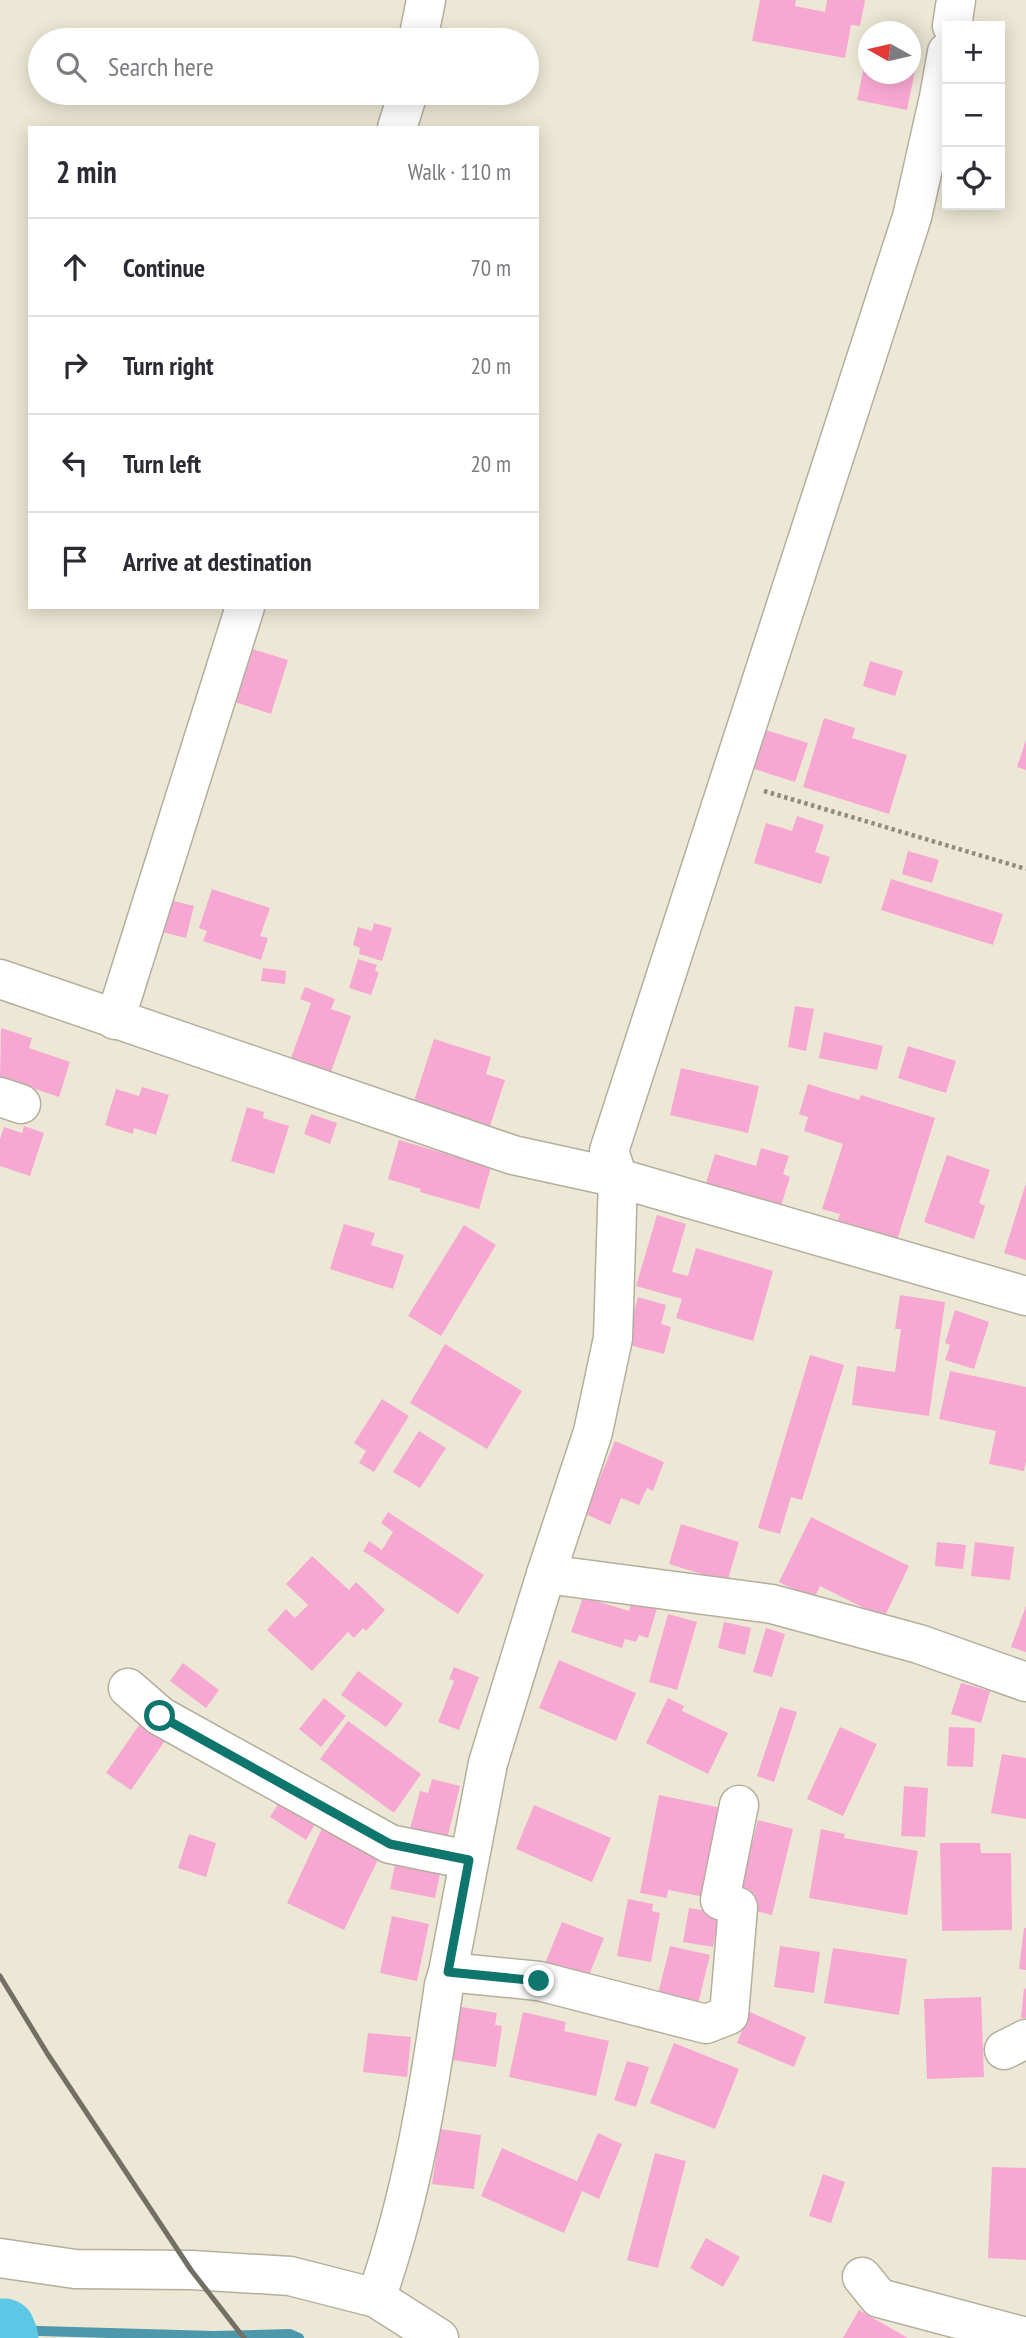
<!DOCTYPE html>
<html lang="en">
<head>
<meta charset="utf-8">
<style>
	:root { --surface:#fff; --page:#f7f7f7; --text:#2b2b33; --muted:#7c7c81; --line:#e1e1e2 }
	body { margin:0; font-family:"PT Sans Narrow",sans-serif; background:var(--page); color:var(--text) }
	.controls { position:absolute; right:21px; top:21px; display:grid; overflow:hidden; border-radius:0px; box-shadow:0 4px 18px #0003 }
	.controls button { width:63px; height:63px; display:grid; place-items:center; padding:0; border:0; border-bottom:2px solid var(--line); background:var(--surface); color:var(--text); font:35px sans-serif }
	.compass { position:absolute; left:858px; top:21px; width:63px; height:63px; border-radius:50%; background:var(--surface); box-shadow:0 4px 18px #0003; rotate:278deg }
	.stop { position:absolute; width:21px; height:21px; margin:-16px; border:5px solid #0f766e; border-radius:50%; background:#fff }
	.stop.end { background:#0f766e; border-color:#fff; box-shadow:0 2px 7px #0008 }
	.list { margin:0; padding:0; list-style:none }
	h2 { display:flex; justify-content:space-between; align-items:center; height:91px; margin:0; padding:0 28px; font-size:30px }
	h2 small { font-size:23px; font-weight:400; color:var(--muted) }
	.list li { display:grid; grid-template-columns:46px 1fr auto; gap:21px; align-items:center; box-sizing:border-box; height:98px; padding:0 28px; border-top:2px solid var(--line) }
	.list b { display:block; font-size:26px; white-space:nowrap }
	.list em { font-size:23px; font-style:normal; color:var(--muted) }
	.icon { flex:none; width:38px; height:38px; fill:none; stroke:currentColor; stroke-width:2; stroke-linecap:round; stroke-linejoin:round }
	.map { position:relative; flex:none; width:1026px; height:2338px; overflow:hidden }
	.search { position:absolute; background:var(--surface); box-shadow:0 4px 18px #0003; left:28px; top:28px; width:511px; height:77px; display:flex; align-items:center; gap:18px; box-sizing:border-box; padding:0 24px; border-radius:38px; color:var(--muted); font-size:26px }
	.panel { position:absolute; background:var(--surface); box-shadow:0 4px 18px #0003; left:28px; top:126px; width:511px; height:483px; border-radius:0px }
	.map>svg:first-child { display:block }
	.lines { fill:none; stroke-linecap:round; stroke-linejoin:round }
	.stream { stroke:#4e98ac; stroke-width:10 }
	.river { stroke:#5dc7e6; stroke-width:63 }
	.building { fill:#f7a8d2 }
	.minor-casing { stroke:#b4af9d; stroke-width:41 }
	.path { stroke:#8f8b7e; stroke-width:4.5; stroke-dasharray:3.5 3.5; stroke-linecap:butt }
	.minor { stroke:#fff; stroke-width:38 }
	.rail { stroke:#726f64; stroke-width:5 }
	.route { stroke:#0f766e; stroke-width:9 }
</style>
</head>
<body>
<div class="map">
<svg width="1026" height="2338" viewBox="0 0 1026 2338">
	<rect width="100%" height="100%" fill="#ede8d5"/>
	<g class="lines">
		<path class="stream" d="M4,2330L214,2336L290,2334L299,2338"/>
		<path class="river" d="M0,2330H4L7,2338"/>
	</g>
	<g class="building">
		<path d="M760,0H796L795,6L825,12L827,0H865L860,26L851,25L845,58L752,41Z"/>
		<path d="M867,52L869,74H911V64L916,65L907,110L857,100Z"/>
		<path d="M246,647L288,660L271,714L229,700Z"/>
		<path d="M870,661L903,671L895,696L863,686Z"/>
		<path d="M824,718L855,728L852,738L907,755L889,814L803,787Z"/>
		<path d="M760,728L808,743L795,782L748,767Z"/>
		<path d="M1026,740V770L1017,767Z"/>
		<path d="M797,816L824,825L815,852L830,857L821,884L754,863L766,823L792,831Z"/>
		<path d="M908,851L939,860L932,883L902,874Z"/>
		<path d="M891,879L1003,914L993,945L881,910Z"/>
		<path d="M212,889L270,908L260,936L268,938L261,960L203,941L207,931L199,928Z"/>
		<path d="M158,897L194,906L186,938L150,929Z"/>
		<path d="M374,923L392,928L382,961L359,954L360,948L353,945L358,927L372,931Z"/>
		<path d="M358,959L377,965L375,971L379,972L371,995L349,988Z"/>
		<path d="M263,968L286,971L285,984L261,981Z"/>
		<path d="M305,987L335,999L331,1009L351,1016L331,1072L291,1058L311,1003L300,999Z"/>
		<path d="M795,1006L814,1009L806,1051L788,1047Z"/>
		<path d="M1,1028L32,1038L29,1048L70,1062L59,1097L0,1077Z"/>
		<path d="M824,1032L883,1046L877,1070L819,1058Z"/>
		<path d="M434,1039L491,1057L486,1074L505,1080L489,1129L413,1104Z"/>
		<path d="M908,1046L956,1061L946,1093L898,1078Z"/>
		<path d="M681,1068L759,1086L748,1133L670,1115Z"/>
		<path d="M808,1084L859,1100L861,1095L935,1118L895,1247L835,1228L840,1214L822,1209L843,1144L804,1131L808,1117L799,1114Z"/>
		<path d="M142,1087L169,1095L156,1135L134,1128L133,1134L105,1125L116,1089L139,1096Z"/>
		<path d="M247,1107L264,1112L263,1118L289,1126L274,1174L231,1161Z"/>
		<path d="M311,1114L337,1123L330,1144L304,1134Z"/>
		<path d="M24,1126L44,1133L30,1176L0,1166V1139L4,1127L22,1133Z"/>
		<path d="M399,1140L491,1167L479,1209L420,1192L421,1189L388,1179Z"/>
		<path d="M761,1148L789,1156L783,1174L790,1177L780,1209L705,1186L715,1154L756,1166Z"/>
		<path d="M947,1155L990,1170L979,1203L985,1206L974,1239L924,1222Z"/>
		<path d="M1026,1183V1260L1004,1253Z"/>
		<path d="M657,1215L686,1224L672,1272L688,1276L696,1248L773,1271L753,1341L676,1318L682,1299L636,1286Z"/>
		<path d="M344,1224L375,1233L371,1245L404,1255L393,1289L330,1269Z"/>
		<path d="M464,1225L496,1245L441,1336L408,1316Z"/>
		<path d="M900,1295L945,1302L929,1416L852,1405L857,1366L895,1372L901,1329H895Z"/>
		<path d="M638,1297L666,1305L661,1324L671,1327L664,1354L625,1344Z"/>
		<path d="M955,1310L989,1322L974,1369L945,1360L950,1345L945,1343Z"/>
		<path d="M445,1344L522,1391L487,1449L410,1403Z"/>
		<path d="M810,1355L844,1365L802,1500L791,1497L780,1534L758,1528Z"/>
		<path d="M950,1371L1026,1387V1461L1024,1471L989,1464L996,1431L939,1419Z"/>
		<path d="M382,1399L409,1416L374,1472L359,1463L366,1451L354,1443Z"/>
		<path d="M419,1431L446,1448L420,1488L393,1472Z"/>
		<path d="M615,1441L664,1462L653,1491L647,1488L639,1505L621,1498L610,1525L585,1514Z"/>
		<path d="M388,1512L484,1575L458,1614L363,1551L369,1541L382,1550L393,1532L381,1523Z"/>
		<path d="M811,1517L909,1566L884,1618L820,1586L814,1599L779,1582Z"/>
		<path d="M681,1524L739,1542L727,1582L669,1564Z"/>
		<path d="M937,1542L966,1545L963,1569L935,1566Z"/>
		<path d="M975,1542L1014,1547L1010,1580L971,1576Z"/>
		<path d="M312,1556L349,1590L356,1582L385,1610L366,1631L363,1628L354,1638L348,1632L312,1671L267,1630L286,1609L295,1618L308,1605L286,1584Z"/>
		<path d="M583,1597L629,1611L633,1597L658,1605L648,1638L639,1635L636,1642L625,1639L622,1648L571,1632Z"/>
		<path d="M1026,1606V1652L1011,1647Z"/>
		<path d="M668,1614L697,1622L677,1690L649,1682Z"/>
		<path d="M724,1622L751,1628L745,1655L718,1648Z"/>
		<path d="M766,1628L785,1634L772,1677L753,1672Z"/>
		<path d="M559,1660L636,1693L616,1741L539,1708Z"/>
		<path d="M183,1663L219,1690L206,1708L170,1681Z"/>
		<path d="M454,1667L479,1677L459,1730L438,1722L454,1681L449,1679Z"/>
		<path d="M358,1671L403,1704L386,1727L341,1695Z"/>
		<path d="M961,1683L990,1691L981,1723L951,1714Z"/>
		<path d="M324,1698L346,1716L321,1747L299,1729Z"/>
		<path d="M668,1698L684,1706L682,1711L728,1733L708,1774L646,1743Z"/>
		<path d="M780,1707L797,1712L774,1782L757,1776Z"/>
		<path d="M144,1718L169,1735L131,1790L106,1773Z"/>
		<path d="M348,1721L421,1774L394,1813L320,1759Z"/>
		<path d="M840,1727L877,1744L843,1816L807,1799Z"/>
		<path d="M949,1727L975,1728L973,1767L947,1766Z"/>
		<path d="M1002,1754L1026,1758V1819L991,1813Z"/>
		<path d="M432,1779L460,1786L447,1839L410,1829L420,1791L428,1793Z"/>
		<path d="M904,1786L928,1788L925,1837L901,1836Z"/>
		<path d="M659,1795L722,1808L705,1897L668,1890L667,1898L640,1893Z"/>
		<path d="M283,1796L318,1819L306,1840L270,1817Z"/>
		<path d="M534,1805L611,1838L592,1882L516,1849Z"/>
		<path d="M758,1820L793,1829L772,1915L751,1910L755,1894L740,1890Z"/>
		<path d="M325,1822L383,1849L344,1930L287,1903Z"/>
		<path d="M821,1829L845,1834L844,1838L918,1851L907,1915L809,1898Z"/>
		<path d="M189,1834L216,1843L206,1877L178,1868Z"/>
		<path d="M940,1843H980L981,1853H1011L1012,1930L942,1931Z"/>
		<path d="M396,1860L441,1869L435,1898L390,1889Z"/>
		<path d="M628,1899L653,1904L652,1911L660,1913L651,1962L617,1956Z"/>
		<path d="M689,1908L719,1913L713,1947L683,1942Z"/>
		<path d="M392,1916L429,1924L417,1981L380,1973Z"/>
		<path d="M562,1922L604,1938L585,1985L543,1968Z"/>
		<path d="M1024,1928H1026V1970L1019,1969Z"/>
		<path d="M670,1946L710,1955L697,2008L657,1998Z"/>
		<path d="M780,1946L820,1952L814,1993L774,1987Z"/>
		<path d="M833,1948L907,1959L899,2015L824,2003Z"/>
		<path d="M1024,1988L1026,1989V2018H1021Z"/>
		<path d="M981,1997L984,2077L927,2079L924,1999Z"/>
		<path d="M456,2006L497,2013L495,2025L502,2026L496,2067L448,2059Z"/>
		<path d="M523,2012L566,2022L564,2031L609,2041L596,2096L509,2077Z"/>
		<path d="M750,2012L806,2037L794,2067L737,2043Z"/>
		<path d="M368,2033L411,2037L407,2077L363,2072Z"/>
		<path d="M674,2043L739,2069L715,2129L650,2103Z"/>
		<path d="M627,2061L649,2067L636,2107L614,2100Z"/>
		<path d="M440,2129L481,2135L474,2189L432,2184Z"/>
		<path d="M598,2133L622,2144L599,2199L582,2191L564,2233L481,2196L502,2148L577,2181Z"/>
		<path d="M655,2153L686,2161L658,2268L627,2260Z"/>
		<path d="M992,2167L1026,2168V2260L988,2258Z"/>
		<path d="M823,2174L845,2182L831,2223L809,2216Z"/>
		<path d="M706,2238L740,2257L723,2287L690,2268Z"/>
		<path d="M859,2310L908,2338H843Z"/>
	</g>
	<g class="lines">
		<defs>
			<g id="minor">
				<path d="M952,26L956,0"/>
				<path d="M418,40L426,0"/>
				<path d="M397,128L408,93"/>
				<path d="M0,979L513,1155L618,1178L1026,1296"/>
				<path d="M115,1020L245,607"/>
				<path d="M0,1097L21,1104"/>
				<path d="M546,1574L772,1604L919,1644L1026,1682"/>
				<path d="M128,1688L160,1716L390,1844L469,1860"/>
				<path d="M448,1972L539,1981L706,2024L729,2015L738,1907L720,1900L739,1805"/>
				<path d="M1004,2050L1026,2039"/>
				<path d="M0,2258L75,2269L191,2270L290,2276L376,2298L439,2338"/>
				<path d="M862,2277L879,2298L1026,2337"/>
				<path d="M376,2298C412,2197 429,2090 444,1985L448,1972L488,1763L546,1574L593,1432L613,1338L618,1178L609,1151L912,217L939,97L947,52"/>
			</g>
		</defs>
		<use href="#minor" class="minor-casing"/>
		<path class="path" d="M764,791L1026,869"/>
		<use href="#minor" class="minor"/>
		<path class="rail" d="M0,1976L47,2053L191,2270L244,2338"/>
	</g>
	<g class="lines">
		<path class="route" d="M160,1716L390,1844L469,1860L448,1972L539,1981"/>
	</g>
</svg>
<div class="controls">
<button>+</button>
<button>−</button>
<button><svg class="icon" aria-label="locate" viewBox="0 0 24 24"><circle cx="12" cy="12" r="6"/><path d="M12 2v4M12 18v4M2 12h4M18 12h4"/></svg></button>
</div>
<svg class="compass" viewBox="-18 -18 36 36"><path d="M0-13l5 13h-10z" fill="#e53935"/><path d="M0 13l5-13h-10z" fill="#7c7c81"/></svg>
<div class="stop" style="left:160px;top:1716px"></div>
<div class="stop end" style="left:539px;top:1981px"></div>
<div class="search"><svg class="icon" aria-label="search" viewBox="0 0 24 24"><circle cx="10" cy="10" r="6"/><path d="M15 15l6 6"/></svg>Search here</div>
<section class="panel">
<h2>2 min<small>Walk · 110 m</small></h2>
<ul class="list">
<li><svg class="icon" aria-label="ahead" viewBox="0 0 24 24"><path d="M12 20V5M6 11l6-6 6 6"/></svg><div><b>Continue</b></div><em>70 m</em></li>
<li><svg class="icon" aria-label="right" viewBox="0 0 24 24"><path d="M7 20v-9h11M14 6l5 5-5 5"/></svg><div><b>Turn right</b></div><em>20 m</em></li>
<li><svg class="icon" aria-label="left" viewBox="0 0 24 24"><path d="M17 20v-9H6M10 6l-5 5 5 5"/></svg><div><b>Turn left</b></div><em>20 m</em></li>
<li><svg class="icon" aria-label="arrive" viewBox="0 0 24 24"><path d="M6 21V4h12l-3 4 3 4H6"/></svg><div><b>Arrive at destination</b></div></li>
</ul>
</section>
</div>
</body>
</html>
